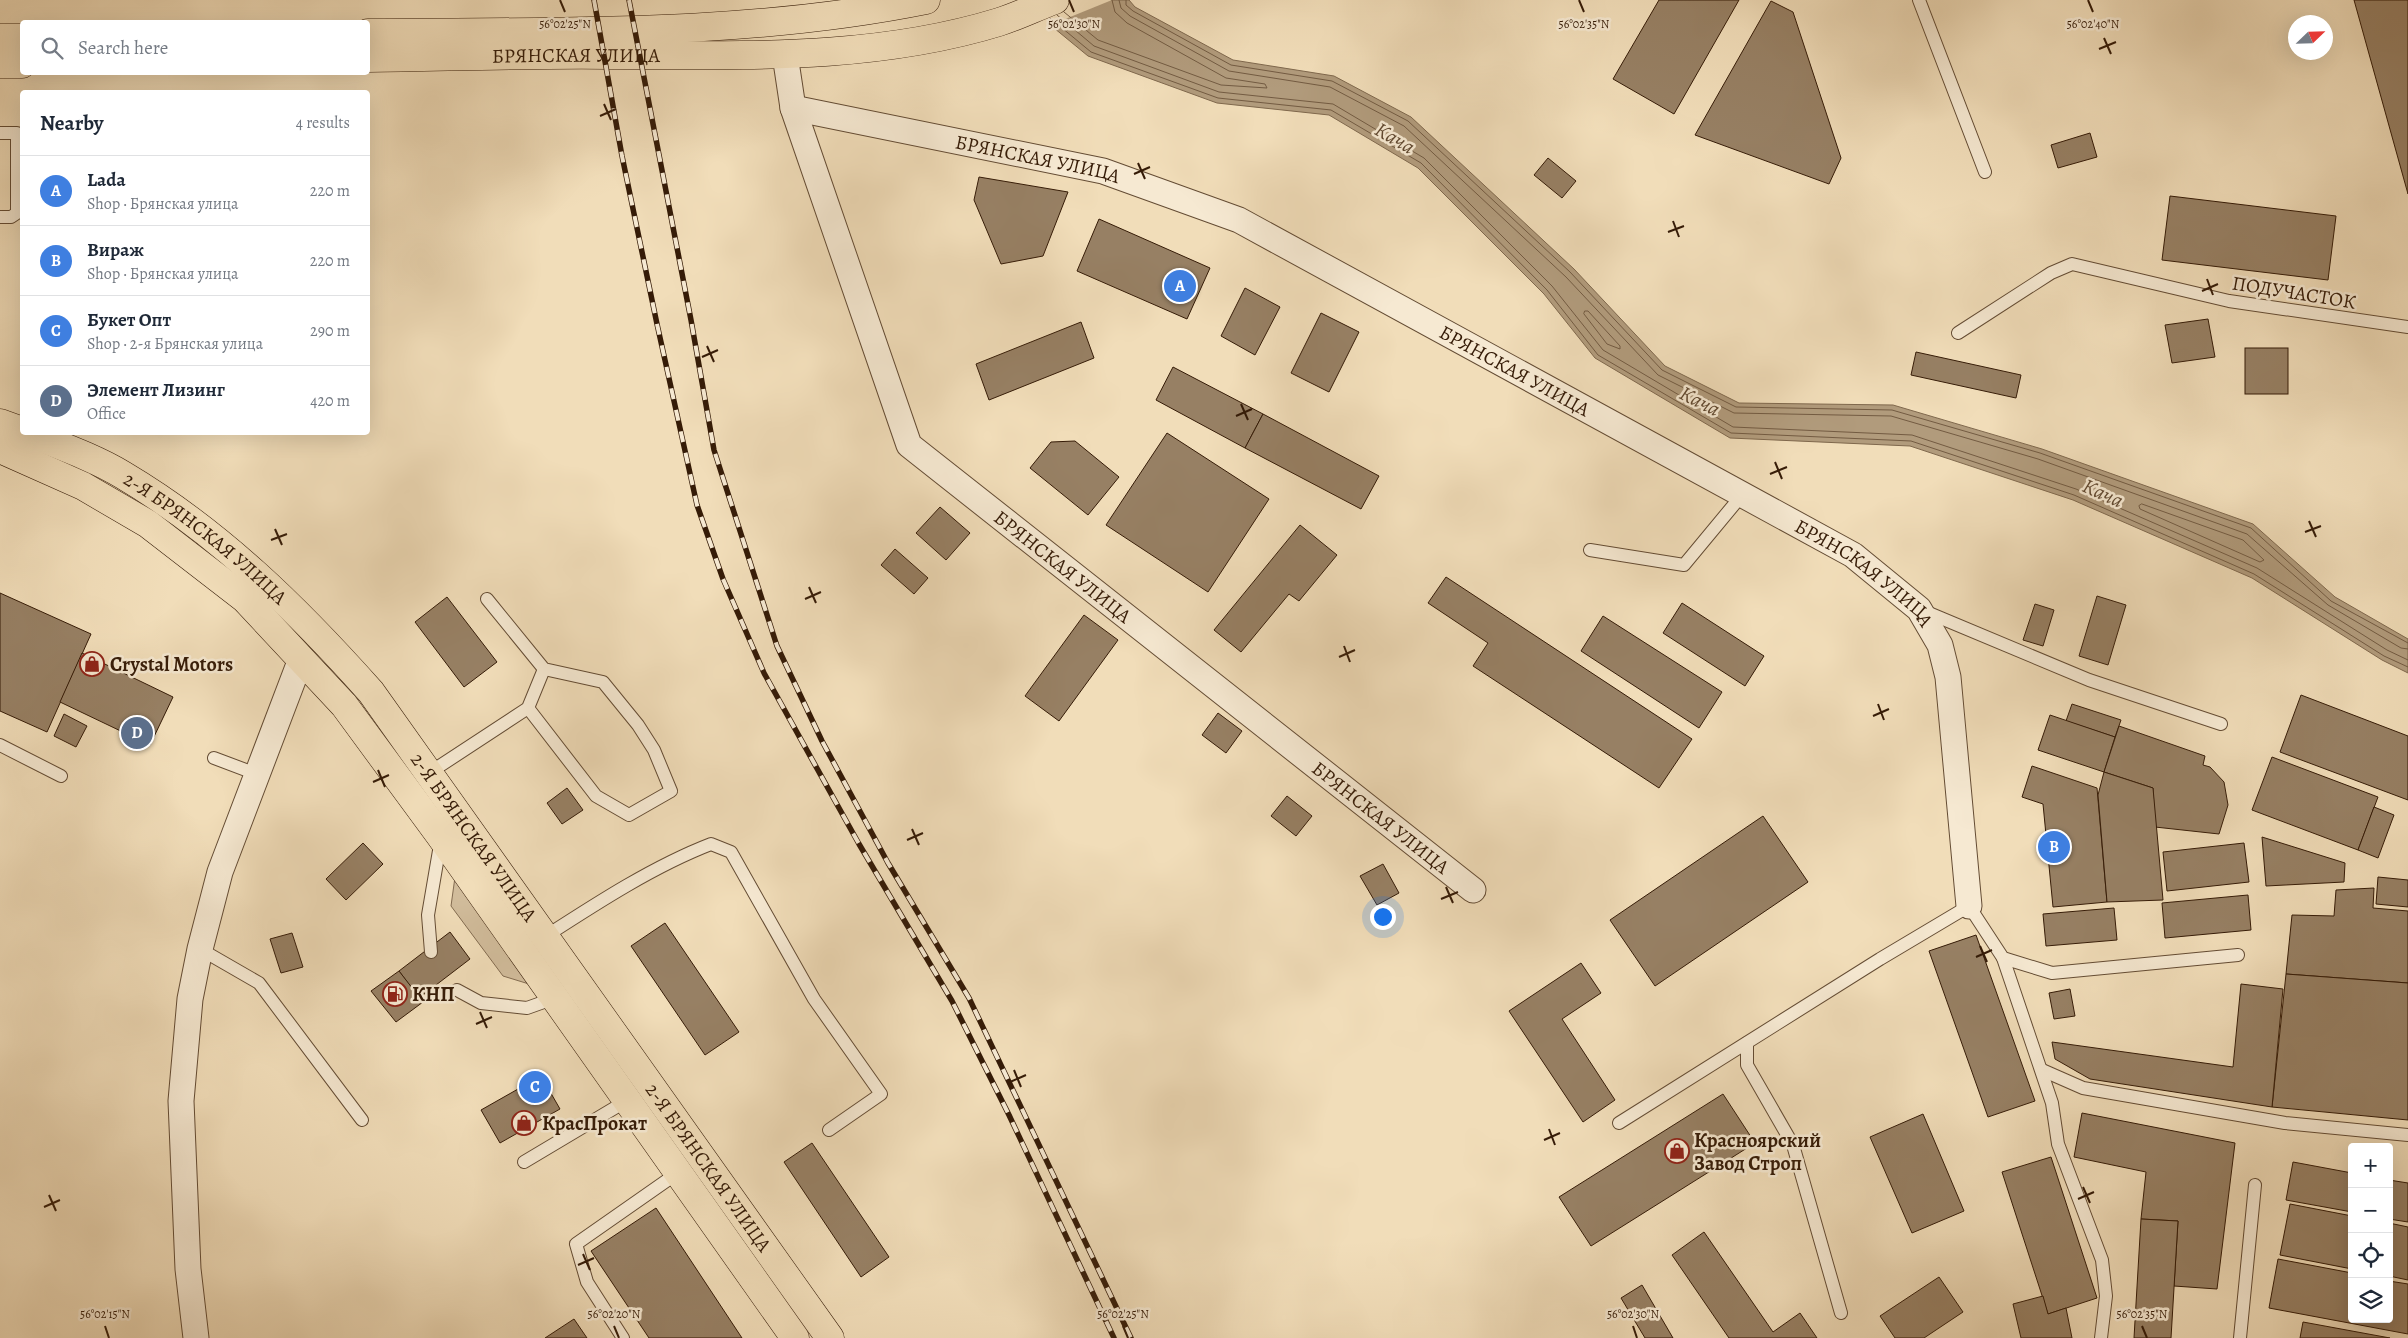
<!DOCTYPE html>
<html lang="en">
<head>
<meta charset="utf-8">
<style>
	:root { --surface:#fff; --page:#f6f6f7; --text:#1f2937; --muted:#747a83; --line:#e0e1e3; --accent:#8f2418 }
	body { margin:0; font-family:Alegreya,serif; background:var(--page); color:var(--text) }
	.controls { position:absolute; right:15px; bottom:15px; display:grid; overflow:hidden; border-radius:5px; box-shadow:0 5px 20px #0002 }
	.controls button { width:45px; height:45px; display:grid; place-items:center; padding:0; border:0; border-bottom:1px solid var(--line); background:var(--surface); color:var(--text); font:25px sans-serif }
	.compass { position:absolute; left:2288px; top:15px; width:45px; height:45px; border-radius:50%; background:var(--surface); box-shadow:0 5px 20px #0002; rotate:67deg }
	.you { position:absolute; left:1382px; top:916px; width:18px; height:18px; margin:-12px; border:4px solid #fff; border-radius:50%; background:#1a73e8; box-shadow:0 0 0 8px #1a73e833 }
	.badge { display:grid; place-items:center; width:32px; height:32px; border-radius:50%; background:var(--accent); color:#fff; font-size:16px; font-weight:700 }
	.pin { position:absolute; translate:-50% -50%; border:2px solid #fff; box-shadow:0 1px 5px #0006 }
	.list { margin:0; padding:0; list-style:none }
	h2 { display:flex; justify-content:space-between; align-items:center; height:65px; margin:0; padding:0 20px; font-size:21px }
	h2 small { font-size:16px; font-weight:400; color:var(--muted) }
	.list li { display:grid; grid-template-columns:32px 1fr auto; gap:15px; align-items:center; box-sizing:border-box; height:70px; padding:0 20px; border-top:1px solid var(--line) }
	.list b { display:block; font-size:19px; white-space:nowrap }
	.list p { margin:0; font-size:16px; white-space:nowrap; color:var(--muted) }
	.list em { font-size:16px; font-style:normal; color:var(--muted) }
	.icon { flex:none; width:28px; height:28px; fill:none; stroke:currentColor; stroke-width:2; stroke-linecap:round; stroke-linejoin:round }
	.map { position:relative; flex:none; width:2408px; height:1338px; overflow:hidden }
	.search { position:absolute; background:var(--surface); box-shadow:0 5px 20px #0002; left:20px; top:20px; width:350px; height:55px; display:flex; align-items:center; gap:12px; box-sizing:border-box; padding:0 18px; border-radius:5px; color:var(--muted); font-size:19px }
	.panel { position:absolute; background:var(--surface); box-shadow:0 5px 20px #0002; left:20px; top:90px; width:350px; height:345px; border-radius:5px }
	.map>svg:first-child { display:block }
	.green { fill:#d1bc9b; stroke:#836c51 }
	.water { fill:#b19b7c; stroke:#7f684d }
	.pier { fill:#f1ddb9 }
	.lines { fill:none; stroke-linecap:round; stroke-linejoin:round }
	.shore { stroke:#735b42; stroke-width:1 }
	.building { fill:#978064; stroke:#351b07 }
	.lane-casing { stroke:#644c34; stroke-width:14 }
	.street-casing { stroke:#644c34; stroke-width:27 }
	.primary-casing { stroke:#351b07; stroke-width:29 }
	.highway-casing { stroke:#351b07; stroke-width:29 }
	.lane { stroke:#f6e9d2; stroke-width:12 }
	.street { stroke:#f6e9d2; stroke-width:25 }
	.primary { stroke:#f1ddb9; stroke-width:28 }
	.highway { stroke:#f1ddb9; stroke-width:28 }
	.rail-casing { stroke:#351b07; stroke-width:5.5 }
	.rail { stroke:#f6e9d2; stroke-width:4; stroke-dasharray:11; stroke-linecap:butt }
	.ticks { fill:none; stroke:#351b07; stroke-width:2 }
	.labels { text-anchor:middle; stroke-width:5; stroke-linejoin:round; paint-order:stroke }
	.street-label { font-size:20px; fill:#351b07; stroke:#f6e9d2 }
	.poi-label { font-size:20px; font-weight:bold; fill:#351b07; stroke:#f6e9d2; text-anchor:start }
	.water-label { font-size:21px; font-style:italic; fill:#604830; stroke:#f6e9d2 }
	.ticks-label { font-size:12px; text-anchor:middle; fill:#351b07; stroke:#f6e9d2; stroke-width:5; stroke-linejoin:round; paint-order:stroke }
</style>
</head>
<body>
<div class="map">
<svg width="2408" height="1338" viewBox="0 0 2408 1338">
	<rect width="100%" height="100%" fill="#f1ddb9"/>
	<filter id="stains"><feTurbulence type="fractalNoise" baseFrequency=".004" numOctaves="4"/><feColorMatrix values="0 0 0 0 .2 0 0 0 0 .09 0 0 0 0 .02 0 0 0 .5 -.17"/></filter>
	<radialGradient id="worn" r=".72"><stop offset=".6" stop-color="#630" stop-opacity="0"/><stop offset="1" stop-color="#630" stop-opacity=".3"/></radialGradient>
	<path class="green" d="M455,877L529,984L503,976L451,906Z"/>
	<path class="water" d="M1020,0H1129L1135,7L1233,60L1334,76L1411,117L1574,269L1665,366L1739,403L1893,405L2042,449L2253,524L2335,597L2408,639V673L2382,660L2252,578L2073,500L1910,446L1730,438L1595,358L1544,294L1418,168L1329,115L1217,103L1088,56Z"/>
	<path class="pier" d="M1018,0H1112L1048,26Z"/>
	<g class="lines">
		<g class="shore">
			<path d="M1119,0L1121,8L1130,16L1229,71L1330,87L1404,126L1566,277L1658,375L1734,413L1891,416L2038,459L2247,534L2328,605L2401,648L2408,649"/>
			<path d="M1126,0V5L1133,11L1231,65L1332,81L1408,121L1570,272L1662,370L1736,407L1892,410L2040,453L2251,528L2331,601L2408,643"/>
			<path d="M1064,12L1098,40L1221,85L1267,88L1265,84L1226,78L1127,23L1115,12L1112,0"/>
			<path d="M1057,15L1094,46L1219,92L1333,104L1424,158L1552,286L1603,350L1733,427L1912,435L2076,489L2257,568L2387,650L2408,660"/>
			<path d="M1050,18L1091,52L1218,98L1331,110L1421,163L1547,290L1598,355L1731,433L1911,441L2074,495L2254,574L2384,656L2408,667"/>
			<path d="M1585,311H1588L1620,346V349L1607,344L1584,314Z"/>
			<path d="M2142,504L2243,540L2264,560L2260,562L2140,509L2139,506Z"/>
		</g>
	</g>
	<g class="building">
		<path d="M1659,0H1739L1674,114L1613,79Z"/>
		<path d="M2354,0H2408V194Z"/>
		<path d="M1771,1L1793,12L1841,158L1829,184L1695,135Z"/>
		<path d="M2090,133L2097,157L2058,168L2051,145Z"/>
		<path d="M1548,158L1576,181L1562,198L1534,175Z"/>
		<path d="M979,177L1068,192L1043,256L1001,264L974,200Z"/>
		<path d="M2170,196L2336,216L2328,280L2162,260Z"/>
		<path d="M1099,219L1210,268L1187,319L1077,271Z"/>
		<path d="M1245,288L1280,307L1255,355L1221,336Z"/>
		<path d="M1321,313L1359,332L1329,392L1291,373Z"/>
		<path d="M2208,319L2215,357L2172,363L2165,325Z"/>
		<path d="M1081,322L1094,358L989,400L976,364Z"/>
		<rect x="2245" y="348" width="43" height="46"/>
		<path d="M1916,352L2021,375L2016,398L1911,375Z"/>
		<path d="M1173,367L1263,414L1245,448L1156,400Z"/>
		<path d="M1263,414L1379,476L1361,509L1245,448Z"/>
		<path d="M1167,433L1269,499L1208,592L1106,525Z"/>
		<path d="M1075,441L1119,477L1088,515L1030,468L1051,442Z"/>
		<path d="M940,507L970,533L946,560L916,533Z"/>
		<path d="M1300,525L1337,555L1299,601L1289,594L1241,652L1214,630Z"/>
		<path d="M895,549L928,578L914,594L881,565Z"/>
		<path d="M1446,577L1692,739L1659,788L1473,666L1488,643L1428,603Z"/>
		<path d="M0,593L91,634L47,732L0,711Z"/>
		<path d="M2097,596L2126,605L2108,665L2079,656Z"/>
		<path d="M447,597L497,662L464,687L415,622Z"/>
		<path d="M1682,603L1764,656L1745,686L1663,633Z"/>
		<path d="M2035,604L2054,610L2043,646L2023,640Z"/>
		<path d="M1084,615L1118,640L1059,721L1025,696Z"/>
		<path d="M1603,616L1722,692L1699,728L1581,651Z"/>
		<path d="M82,653L173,697L150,745L60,702Z"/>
		<path d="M2301,695L2408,736V800L2280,752Z"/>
		<path d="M2072,704L2121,720L2115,737L2066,721Z"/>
		<path d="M1218,713L1242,731L1226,753L1202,735Z"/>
		<path d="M64,714L87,726L76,747L54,736Z"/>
		<path d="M2050,715L2115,737L2104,772L2038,750Z"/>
		<path d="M2119,726L2205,756L2203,765L2210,767L2224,782L2228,805L2219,834L2155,827L2153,788L2104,772Z"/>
		<path d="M2272,757L2378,797L2358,850L2252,810Z"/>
		<path d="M2032,766L2097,788L2107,902L2053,907L2043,804L2022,797Z"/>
		<path d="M2104,772L2153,788L2163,900L2107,902L2098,795Z"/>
		<path d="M567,788L583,810L562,824L547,803Z"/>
		<path d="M1287,796L1312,816L1296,836L1271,816Z"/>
		<path d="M2374,807L2394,815L2378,858L2358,850Z"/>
		<path d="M1763,816L1808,882L1655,986L1610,920Z"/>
		<path d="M2262,837L2345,863L2344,882L2266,886Z"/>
		<path d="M363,843L383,864L346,900L326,879Z"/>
		<path d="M2244,843L2249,882L2167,891L2163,852Z"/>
		<path d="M1383,864L1399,893L1377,905L1360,876Z"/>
		<path d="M2378,877L2408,880V907L2376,904Z"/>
		<path d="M2374,888L2373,908L2408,911V983L2286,974L2292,915L2334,916L2336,890Z"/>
		<path d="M2248,895L2251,930L2165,938L2162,903Z"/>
		<path d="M2114,908L2117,940L2046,946L2043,914Z"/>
		<path d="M665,923L739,1032L705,1055L631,946Z"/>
		<path d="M450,932L470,959L419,998L399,971Z"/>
		<path d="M292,933L303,967L281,973L270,939Z"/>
		<path d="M1976,935L2035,1101L1988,1117L1929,951Z"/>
		<path d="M1581,963L1601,993L1562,1019L1615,1100L1583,1122L1509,1011Z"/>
		<path d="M399,971L423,1002L396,1022L371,991Z"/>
		<path d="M2286,974L2408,983V1120L2272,1107Z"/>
		<path d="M2241,984L2283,989L2272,1107L2090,1079L2055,1059L2052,1042L2233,1067Z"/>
		<path d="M2070,989L2075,1016L2054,1019L2049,993Z"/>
		<path d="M541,1076L560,1109L500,1143L481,1110Z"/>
		<path d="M1723,1094L1755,1143L1591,1246L1559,1197Z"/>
		<path d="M2082,1113L2235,1143L2217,1289L2174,1286L2178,1221L2141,1219L2146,1172L2074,1157Z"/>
		<path d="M1923,1114L1964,1211L1912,1233L1870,1137Z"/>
		<path d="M812,1143L889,1257L861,1277L784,1162Z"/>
		<path d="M2051,1157L2097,1298L2048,1314L2002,1172Z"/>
		<path d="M2293,1162L2352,1173V1212L2286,1200Z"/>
		<path d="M2389,1180L2408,1183V1222L2389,1219Z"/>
		<path d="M2290,1204L2352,1216V1269L2280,1255Z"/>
		<path d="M656,1208L742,1338H649L591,1251Z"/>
		<path d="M2141,1219L2178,1221L2171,1338H2134Z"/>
		<path d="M2389,1223L2408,1227V1280L2389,1276Z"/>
		<path d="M1704,1232L1773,1332L1800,1313L1817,1338H1729L1672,1255Z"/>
		<path d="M2278,1259L2352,1273V1319H2389V1281L2408,1284V1334L2269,1308Z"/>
		<path d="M1939,1277L1963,1312L1924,1338H1895L1880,1316Z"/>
		<path d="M1642,1285L1673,1338H1645L1621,1298Z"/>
		<path d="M2043,1296L2048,1314L2066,1308L2072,1338H2021L2013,1304Z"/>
		<path d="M574,1319L587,1338H545Z"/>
		<path d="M2303,1322L2390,1338H2300Z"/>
	</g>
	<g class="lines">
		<defs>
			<g id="lane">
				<path d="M1919,0L1985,172"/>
				<path d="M0,133H17V213L11,217H0"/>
				<path d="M1958,333L2051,273L2072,264L2229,301L2408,327"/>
				<path d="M1590,550L1684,565L1742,495"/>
				<path d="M487,599L544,669L603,682L638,725L654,750L671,791L629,815L596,796L528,708"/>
				<path d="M1924,611L2089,680L2221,724"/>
				<path d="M0,745L61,776"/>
				<path d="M214,758L259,775"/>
				<path d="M429,773L528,708L544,669"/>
				<path d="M546,936C597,903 654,866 711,844L731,852L814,999L881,1094L829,1130"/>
				<path d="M200,949L259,983L362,1120"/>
				<path d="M431,952L428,915L441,839"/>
				<path d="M2003,958L2052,1103L2058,1144L2102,1260L2106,1296L2101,1338"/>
				<path d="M457,990L481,1003L527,1008L555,998"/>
				<path d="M1747,1043V1065L1793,1145L1841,1313"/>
				<path d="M2042,1070L2083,1088L2285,1123L2408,1135"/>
				<path d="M1619,1123L1880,959L1969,906L2003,958L2052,973L2238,955"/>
				<path d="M524,1162L628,1100"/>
				<path d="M623,1338L587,1282L576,1244L679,1172"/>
				<path d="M2240,1338L2255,1185"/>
			</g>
			<g id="street">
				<path id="s1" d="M785,55L793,108L909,445L1473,890"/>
				<path id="s2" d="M793,108L1103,171L1239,220L1853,555L1919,609L1940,645L1948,677L1969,906"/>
				<path d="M196,1338L188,1269L181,1101L190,999L200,949L220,872L301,659"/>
			</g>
			<g id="primary">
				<path d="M0,423L22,431"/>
				<path id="s3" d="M26,432C58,445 93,457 123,475C219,532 297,609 371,692L830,1338"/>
				<path d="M0,449L83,486L148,524L245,599L344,705L441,837L795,1338"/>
			</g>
			<g id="highway">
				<path d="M368,33C554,31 743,37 926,0"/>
				<path d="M0,38H22"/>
				<path id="s4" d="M368,58C448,57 529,54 609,55C740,55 872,61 999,22C1018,16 1036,7 1055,0"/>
				<path d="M0,64H22"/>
			</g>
		</defs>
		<use href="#lane" class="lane-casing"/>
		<use href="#street" class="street-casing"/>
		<use href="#primary" class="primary-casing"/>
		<use href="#highway" class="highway-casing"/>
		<use href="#lane" class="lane"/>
		<use href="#street" class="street"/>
		<use href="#primary" class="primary"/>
		<use href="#highway" class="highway"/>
		<defs>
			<g id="rail">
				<path d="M594,0L622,156L657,324L697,505L723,579L764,673L859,844L952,1001L1009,1115L1114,1338"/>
				<path d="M629,0L691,320L714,450L777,646L822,741L888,863L969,998L1131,1338"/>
			</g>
		</defs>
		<use href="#rail" class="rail-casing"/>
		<use href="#rail" class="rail"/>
	</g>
	<path class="ticks" d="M560,0L565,12M1069,0L1074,12M1579,0L1584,12M2088,0L2093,12M2104,38L2111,54M2099,49L2116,42M604,104L611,120M600,116L616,109M1138,163L1145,179M1134,174L1150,167M1673,221L1679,237M1668,232L1684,226M2207,279L2213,295M2202,291L2218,284M707,346L714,362M702,357L718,350M1241,404L1248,420M1236,416L1252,409M1775,462L1782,479M1770,474L1787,467M2309,521L2316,537M275,529L282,545M2305,532L2321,526M271,540L287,534M809,587L816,603M805,599L821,592M1344,646L1350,662M1339,657L1355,650M1878,704L1884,720M1873,716L1889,709M378,770L385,787M373,782L389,775M912,829L919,845M907,840L923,833M1446,887L1453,903M1441,899L1458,892M1980,946L1987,962M1976,957L1992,950M480,1012L487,1028M476,1024L492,1017M1014,1070L1021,1087M1010,1082L1026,1075M1549,1129L1555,1145M1544,1140L1560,1133M2083,1187L2090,1203M49,1195L56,1211M2078,1199L2094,1192M44,1207L60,1200M583,1254L590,1270M578,1265L594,1258M105,1326L109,1338M614,1326L619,1338M1123,1326L1128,1338M1633,1326L1637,1338M2142,1326L2147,1338"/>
	<defs>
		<symbol id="shop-ring" viewBox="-11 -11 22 22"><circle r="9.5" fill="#f6e9d2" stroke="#8f2418" stroke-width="1.5"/><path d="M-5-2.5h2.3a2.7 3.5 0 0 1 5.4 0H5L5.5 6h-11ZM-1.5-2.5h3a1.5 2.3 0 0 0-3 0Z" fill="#8f2418"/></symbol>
		<symbol id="fuel-ring" viewBox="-11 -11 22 22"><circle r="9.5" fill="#f6e9d2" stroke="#8f2418" stroke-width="1.5"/><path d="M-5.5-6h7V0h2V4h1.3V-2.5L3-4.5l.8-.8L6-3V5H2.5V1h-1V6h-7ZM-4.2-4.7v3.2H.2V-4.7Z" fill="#8f2418"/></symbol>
	</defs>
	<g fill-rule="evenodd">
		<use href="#shop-ring" x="78" y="650" width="28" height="28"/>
		<use href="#fuel-ring" x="381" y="980" width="28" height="28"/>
		<use href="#shop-ring" x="510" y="1109" width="28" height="28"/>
		<use href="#shop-ring" x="1663" y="1137" width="28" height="28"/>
	</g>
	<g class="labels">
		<g class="street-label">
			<text dy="7" stroke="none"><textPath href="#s4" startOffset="208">БРЯНСКАЯ УЛИЦА</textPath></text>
			<text dy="7" stroke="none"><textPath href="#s2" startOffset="250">БРЯНСКАЯ УЛИЦА</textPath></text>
			<text transform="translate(2294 292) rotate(9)" y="7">ПОДУЧАСТОК</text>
			<text dy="7" stroke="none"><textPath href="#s2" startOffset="775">БРЯНСКАЯ УЛИЦА</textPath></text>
			<text dy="7" stroke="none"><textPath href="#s3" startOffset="210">2-Я БРЯНСКАЯ УЛИЦА</textPath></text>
			<text dy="7" stroke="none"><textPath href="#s1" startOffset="606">БРЯНСКАЯ УЛИЦА</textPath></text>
			<text dy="7" stroke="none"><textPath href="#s2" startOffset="1180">БРЯНСКАЯ УЛИЦА</textPath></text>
			<text dy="7" stroke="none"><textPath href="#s1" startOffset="1011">БРЯНСКАЯ УЛИЦА</textPath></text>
			<text dy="7" stroke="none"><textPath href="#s3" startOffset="615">2-Я БРЯНСКАЯ УЛИЦА</textPath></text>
			<text dy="7" stroke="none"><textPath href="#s3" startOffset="1020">2-Я БРЯНСКАЯ УЛИЦА</textPath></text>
		</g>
		<g class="poi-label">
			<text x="110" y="671">Crystal Motors</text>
			<text x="412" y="1001">КНП</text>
			<text x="542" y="1130">КрасПрокат</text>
			<text x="1694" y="1147">Красноярский<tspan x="1694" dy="23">Завод Строп</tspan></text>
		</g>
		<g class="water-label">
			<text transform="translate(1395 138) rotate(30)" y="7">Кача</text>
			<text transform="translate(1700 401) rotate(27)" y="7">Кача</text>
			<text transform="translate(2103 493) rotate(24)" y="7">Кача</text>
		</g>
	</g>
	<g class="ticks-label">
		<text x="565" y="28">56°02'25"N</text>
		<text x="1074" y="28">56°02'30"N</text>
		<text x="1584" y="28">56°02'35"N</text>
		<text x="2093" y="28">56°02'40"N</text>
		<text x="105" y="1318">56°02'15"N</text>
		<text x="614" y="1318">56°02'20"N</text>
		<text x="1123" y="1318">56°02'25"N</text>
		<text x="1633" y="1318">56°02'30"N</text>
		<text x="2142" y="1318">56°02'35"N</text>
	</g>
	<rect width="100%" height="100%" filter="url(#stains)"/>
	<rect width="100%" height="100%" fill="url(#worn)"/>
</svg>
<div class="controls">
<button>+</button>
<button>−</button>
<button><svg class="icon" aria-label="locate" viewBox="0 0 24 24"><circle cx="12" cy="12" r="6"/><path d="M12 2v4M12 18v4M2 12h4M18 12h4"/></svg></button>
<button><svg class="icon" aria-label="layers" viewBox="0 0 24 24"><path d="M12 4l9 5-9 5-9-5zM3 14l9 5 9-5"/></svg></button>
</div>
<svg class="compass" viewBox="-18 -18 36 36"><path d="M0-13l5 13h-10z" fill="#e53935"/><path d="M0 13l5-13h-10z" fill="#747a83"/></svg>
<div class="you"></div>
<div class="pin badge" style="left:1180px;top:286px;background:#3f7fe0">A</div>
<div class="pin badge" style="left:2054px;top:847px;background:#3f7fe0">B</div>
<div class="pin badge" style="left:535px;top:1087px;background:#3f7fe0">C</div>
<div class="pin badge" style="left:137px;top:733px;background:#5c6f8a">D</div>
<div class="search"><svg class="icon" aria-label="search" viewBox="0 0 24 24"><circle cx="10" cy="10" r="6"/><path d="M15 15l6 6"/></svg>Search here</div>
<section class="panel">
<h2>Nearby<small>4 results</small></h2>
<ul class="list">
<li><span class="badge" style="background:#3f7fe0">A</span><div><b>Lada</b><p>Shop · Брянская улица</p></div><em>220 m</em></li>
<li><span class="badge" style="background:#3f7fe0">B</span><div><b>Вираж</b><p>Shop · Брянская улица</p></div><em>220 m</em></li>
<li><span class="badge" style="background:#3f7fe0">C</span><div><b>Букет Опт</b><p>Shop · 2-я Брянская улица</p></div><em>290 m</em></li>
<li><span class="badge" style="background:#5c6f8a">D</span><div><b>Элемент Лизинг</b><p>Office</p></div><em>420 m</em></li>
</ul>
</section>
</div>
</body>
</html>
